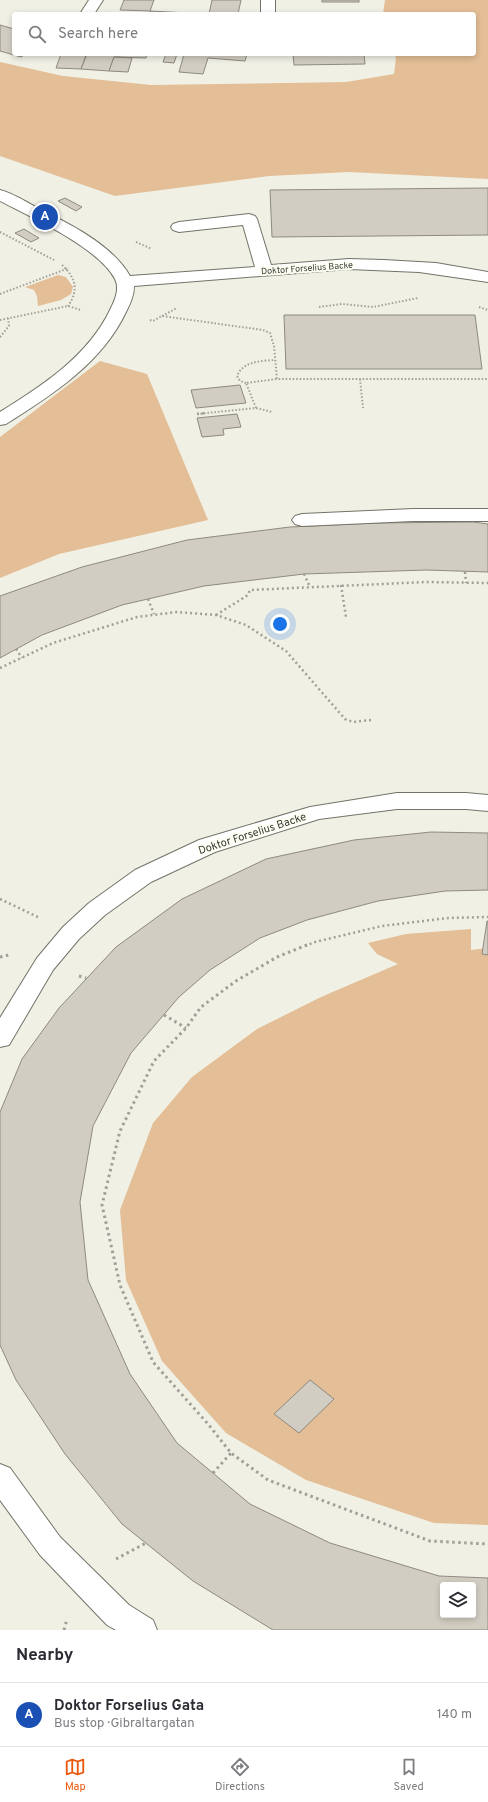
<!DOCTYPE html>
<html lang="en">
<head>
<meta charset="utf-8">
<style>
	:root { --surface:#fff; --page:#f2f2f3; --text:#2b2b33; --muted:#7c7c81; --line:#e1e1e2; --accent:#ea580c }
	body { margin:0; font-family:Overpass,sans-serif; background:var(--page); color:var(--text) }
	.controls { position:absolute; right:12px; bottom:12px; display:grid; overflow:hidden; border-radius:4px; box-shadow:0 2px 6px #0003 }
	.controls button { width:36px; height:36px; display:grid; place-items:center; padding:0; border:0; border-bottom:1px solid var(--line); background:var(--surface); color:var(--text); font:20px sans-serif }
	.you { position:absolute; left:280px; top:624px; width:14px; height:14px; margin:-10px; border:3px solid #fff; border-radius:50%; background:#1a73e8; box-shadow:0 0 0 6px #1a73e833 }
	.badge { display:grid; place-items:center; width:26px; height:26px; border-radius:50%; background:var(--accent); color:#fff; font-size:13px; font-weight:700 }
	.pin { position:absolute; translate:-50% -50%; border:2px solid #fff; box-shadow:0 1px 4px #0006 }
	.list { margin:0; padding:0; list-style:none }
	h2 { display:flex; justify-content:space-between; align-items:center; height:52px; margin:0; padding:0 16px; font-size:17px }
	h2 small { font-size:13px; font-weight:400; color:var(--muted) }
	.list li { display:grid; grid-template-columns:26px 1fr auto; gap:12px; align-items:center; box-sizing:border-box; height:64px; padding:0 16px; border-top:1px solid var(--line) }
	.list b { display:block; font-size:15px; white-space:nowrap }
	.list p { margin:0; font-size:13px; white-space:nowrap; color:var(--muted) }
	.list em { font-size:13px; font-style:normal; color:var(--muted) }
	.icon { flex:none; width:22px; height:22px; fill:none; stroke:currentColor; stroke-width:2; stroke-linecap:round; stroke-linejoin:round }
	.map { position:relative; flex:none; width:488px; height:1630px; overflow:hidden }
	.search { position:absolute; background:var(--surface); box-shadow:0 2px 6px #0003; left:12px; right:12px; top:12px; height:44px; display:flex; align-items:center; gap:10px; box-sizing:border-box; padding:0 14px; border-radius:4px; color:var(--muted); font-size:15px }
	.sheet { height:116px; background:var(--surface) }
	nav { display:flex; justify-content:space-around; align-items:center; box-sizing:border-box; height:56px; border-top:1px solid var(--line); background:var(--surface); font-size:11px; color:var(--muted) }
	nav a { display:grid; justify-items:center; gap:2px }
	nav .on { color:var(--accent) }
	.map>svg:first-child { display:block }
	.green { fill:#e3be96 }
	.building { fill:#d1cdc2; stroke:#8e8a80; fill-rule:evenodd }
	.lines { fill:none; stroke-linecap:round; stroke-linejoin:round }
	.minor-casing { stroke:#737369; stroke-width:2 }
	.path-far2 { stroke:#a0a098; stroke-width:2; stroke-dasharray:1.5 2; stroke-linecap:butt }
	.path-far1 { stroke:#a0a098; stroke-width:2.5; stroke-dasharray:2 3; stroke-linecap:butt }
	.path { stroke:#a0a098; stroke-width:3; stroke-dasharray:2.5 3.5; stroke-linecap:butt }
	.minor { fill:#fff; fill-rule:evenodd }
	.labels { text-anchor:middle; stroke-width:4; stroke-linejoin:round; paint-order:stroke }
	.far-street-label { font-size:9px; fill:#3b3b37; stroke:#fdfef2 }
	.street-label { font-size:11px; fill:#3b3b37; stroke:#fdfef2 }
</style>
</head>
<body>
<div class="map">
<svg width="488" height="1630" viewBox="0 0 488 1630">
	<rect width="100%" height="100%" fill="#f0f0e5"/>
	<g class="green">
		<path d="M385,0H488V179L349,172L269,176L115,196L0,156V62L63,76L151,85L346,82L394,74L396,58L394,54H474V14H383Z"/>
		<path d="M58,275L66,277L73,287L71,294L61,300L38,306L37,296L34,290L25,287Z"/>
		<path d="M100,361L147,374L208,520L59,554L0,578V437Z"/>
		<path d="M471,929V950L488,948V1525L434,1523L306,1480L226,1433L162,1361L126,1280L120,1210L153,1123L192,1077L257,1029L321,997L398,964L377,954L368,943L406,934Z"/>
	</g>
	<g class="building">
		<path d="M124,0H154L150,11L120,10Z"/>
		<path d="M212,0H241L238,14H209Z"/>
		<rect x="322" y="0" width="37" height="2"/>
		<path d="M150,11L209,14H154Z"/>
		<path d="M0,25L14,29V54H26L21,57L0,51Z"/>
		<path d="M61,54L86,55L81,69L56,68Z"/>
		<path d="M87,54H147L146,58L114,57L109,71L81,69Z"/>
		<path d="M166,54H177L174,63L163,62Z"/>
		<path d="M184,54H247L245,61L208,58L203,74L179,72Z"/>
		<path d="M293,54H364L365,64L294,65Z"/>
		<path d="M114,57L132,58L128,72L109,71Z"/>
		<path d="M488,188V235L272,237L270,190Z"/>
		<path d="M65,198L82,207L76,211L58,201Z"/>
		<path d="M24,229L39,238L31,242L15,233Z"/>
		<path d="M284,315H475L482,369H286Z"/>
		<path d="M240,385L246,403L196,408L191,390Z"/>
		<path d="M237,414L241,427L223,429L224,435L202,437L197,418Z"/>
		<path d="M473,522L488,524V572L426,570L304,574L204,586L122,605L42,635L0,658V596L82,567L187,540L290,527L375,523Z"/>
		<path d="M431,832L488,833V890L445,891L378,901L307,920L260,938L210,970L179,997L131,1053L93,1126L80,1202L88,1280L130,1374L177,1443L250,1504L330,1543L439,1576L488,1578V1630H273L193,1581L122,1524L65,1454L16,1380L0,1345V1112L22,1059L59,1008L116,947L182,899L266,859L354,840ZM443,1585H473V1615H443Z"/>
		<path d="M487,921H488V955L482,954Z"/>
		<path d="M310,1380L334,1399L299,1433L274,1414Z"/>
	</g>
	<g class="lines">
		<defs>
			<g id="minor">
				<path d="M89,0H103L94,14H80Z"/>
				<rect x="261" y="0" width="14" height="14"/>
				<path d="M0,190C12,193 23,200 34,206C67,223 111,243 130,276L255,267L243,225L179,232L173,230L171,227L173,224L179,222L249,214L255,216L257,219L271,265L349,259L384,260L436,263L488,272V282L419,272L349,269L134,286C134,296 130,304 126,312C102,363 52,395 6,424L0,425V412C42,386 88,356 110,310C115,300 120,289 115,279C99,248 31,217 0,201Z"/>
				<path d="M413,509H488V521H413L302,526L295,524L292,520L295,516L302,514Z"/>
				<path d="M397,793H466L488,795V811L466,809H397L319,819L215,852L151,882L105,915L79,939L53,970L9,1045L0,1047V1018L37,958L63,927L89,903L135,870L199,840L310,807Z"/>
				<path d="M0,1464L10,1468L60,1537L129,1605L153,1620L157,1630H116L107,1625L40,1555L0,1500Z"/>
			</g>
		</defs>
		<use href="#minor" class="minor-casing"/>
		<g class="path-far2">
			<path d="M0,232L54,260"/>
			<path d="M136,242L152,249"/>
			<path d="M62,265C76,278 79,290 68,306"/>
			<path d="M0,294L69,268"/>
			<path d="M319,307L342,304L373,307L418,298"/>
			<path d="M479,307L488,310"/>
			<path d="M162,316L177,308"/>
			<path d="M0,320L68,306L81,310"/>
			<path d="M150,320L153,321L162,316L263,330L270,333L274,346L277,379H488"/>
			<path d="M0,337L9,326L8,318"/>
			<path d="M360,379L363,408"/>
			<path d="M246,383L240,381L237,376C243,361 261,361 275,360"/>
			<path d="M256,408L246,383L277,379"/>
			<path d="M197,414L256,408L272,412"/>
		</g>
		<g class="path-far1">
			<path d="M197,414L207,413"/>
			<path d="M465,572L466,583"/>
			<path d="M304,574L310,587"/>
			<path d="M341,585L346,617"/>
			<path d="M148,599L154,614"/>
			<path d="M216,615L248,595L250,590L426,582L488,583"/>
			<path d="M16,649L22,658"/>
			<path d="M0,668L53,643L137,617L177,612L216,615L246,625L286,651L345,719L353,722L371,720"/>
			<path d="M0,899L40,918"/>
			<path d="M305,946L315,942L382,926L448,918L488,917"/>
		</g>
		<g class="path">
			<path d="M307,945L277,957L236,981L201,1007L186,1028L154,1061L120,1131L102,1205L120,1285L153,1362L208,1424L231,1453L268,1480L430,1541L488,1544"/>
			<path d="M0,957L9,955"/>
			<path d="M79,976L86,978"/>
			<path d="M164,1015L186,1028"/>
			<path d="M213,1473L231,1453"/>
			<path d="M116,1559L146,1543"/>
			<path d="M64,1630L67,1619"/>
		</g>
		<use href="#minor" class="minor"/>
	</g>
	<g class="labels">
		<g class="far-street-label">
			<text transform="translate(307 268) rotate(-4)" y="3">Doktor Forselius Backe</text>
		</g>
		<g class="street-label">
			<text transform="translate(252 833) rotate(-18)" y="4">Doktor Forselius Backe</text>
		</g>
	</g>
</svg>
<div class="controls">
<button><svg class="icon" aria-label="layers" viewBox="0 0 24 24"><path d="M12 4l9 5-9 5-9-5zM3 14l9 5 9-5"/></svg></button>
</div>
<div class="you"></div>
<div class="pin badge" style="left:45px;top:217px;background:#1a4fb4">A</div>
<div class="search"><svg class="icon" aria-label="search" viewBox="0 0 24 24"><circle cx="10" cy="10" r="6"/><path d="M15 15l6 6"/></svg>Search here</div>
</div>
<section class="sheet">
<h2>Nearby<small></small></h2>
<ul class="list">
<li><span class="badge" style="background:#1a4fb4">A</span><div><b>Doktor Forselius Gata</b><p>Bus stop · Gibraltargatan</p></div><em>140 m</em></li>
</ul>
</section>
<nav>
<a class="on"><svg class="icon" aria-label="map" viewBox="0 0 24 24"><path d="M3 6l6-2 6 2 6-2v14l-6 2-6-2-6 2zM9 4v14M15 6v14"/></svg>Map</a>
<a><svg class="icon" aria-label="directions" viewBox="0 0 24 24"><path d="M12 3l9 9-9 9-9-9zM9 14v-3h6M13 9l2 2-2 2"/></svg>Directions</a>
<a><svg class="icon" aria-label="saved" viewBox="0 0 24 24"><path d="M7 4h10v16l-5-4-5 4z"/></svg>Saved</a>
</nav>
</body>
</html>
